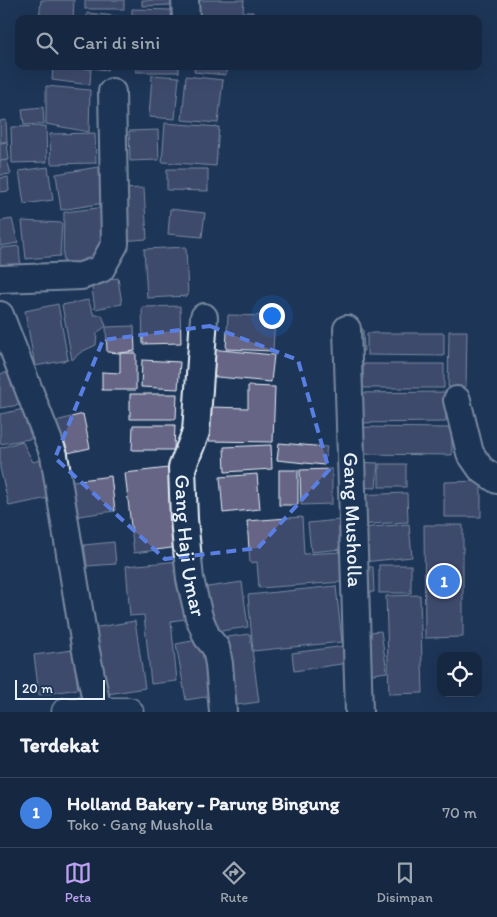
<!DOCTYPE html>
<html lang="id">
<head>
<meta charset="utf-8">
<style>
	:root { --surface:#162841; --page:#23344c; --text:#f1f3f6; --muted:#9ea6b1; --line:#35445a; --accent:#bca0f2 }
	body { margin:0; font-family:Itim,sans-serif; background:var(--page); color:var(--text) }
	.controls { position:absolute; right:15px; bottom:15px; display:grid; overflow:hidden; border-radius:10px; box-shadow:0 5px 20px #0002 }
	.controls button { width:45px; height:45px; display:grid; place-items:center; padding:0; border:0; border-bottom:1px solid var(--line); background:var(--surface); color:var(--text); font:25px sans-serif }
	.scale { position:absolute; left:15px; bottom:12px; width:90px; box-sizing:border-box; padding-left:5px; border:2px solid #e8f1f8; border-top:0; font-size:14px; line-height:18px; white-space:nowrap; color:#e8f1f8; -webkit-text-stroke:4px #1d3557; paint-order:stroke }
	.you { position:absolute; left:271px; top:315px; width:18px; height:18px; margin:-12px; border:4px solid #fff; border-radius:50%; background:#1a73e8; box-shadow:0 0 0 8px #1a73e833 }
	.badge { display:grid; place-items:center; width:32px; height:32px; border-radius:50%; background:var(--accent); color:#fff; font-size:16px; font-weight:700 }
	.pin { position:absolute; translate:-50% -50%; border:2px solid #fff; box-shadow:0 1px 5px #0006 }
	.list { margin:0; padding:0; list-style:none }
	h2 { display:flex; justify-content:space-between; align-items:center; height:65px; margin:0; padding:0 20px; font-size:21px }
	h2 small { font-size:16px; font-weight:400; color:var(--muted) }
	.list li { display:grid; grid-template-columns:32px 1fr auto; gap:15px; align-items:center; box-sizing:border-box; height:70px; padding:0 20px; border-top:1px solid var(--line) }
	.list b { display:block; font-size:19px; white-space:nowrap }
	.list p { margin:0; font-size:16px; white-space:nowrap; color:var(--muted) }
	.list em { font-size:16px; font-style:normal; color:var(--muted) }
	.icon { flex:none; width:28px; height:28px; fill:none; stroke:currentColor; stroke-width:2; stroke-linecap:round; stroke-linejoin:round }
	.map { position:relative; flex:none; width:497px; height:712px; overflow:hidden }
	.search { position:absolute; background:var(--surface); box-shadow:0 5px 20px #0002; left:15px; right:15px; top:15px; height:55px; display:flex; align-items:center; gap:12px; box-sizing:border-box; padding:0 18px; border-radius:10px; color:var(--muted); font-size:19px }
	.sheet { height:135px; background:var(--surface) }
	nav { display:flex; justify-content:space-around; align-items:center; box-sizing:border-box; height:70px; border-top:1px solid var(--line); background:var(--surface); font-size:14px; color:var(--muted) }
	nav a { display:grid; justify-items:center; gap:2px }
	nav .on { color:var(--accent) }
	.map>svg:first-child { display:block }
	.building { fill:#666585; stroke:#e8f1f8 }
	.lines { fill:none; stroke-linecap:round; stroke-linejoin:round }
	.minor-casing { stroke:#e8f1f8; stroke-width:30 }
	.secondary-casing { stroke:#e8f1f8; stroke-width:31 }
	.minor { stroke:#1d3557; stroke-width:26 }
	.secondary { stroke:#1d3557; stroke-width:28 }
	.marked { fill:none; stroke:#5a7fe2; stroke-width:4; stroke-dasharray:10 6; stroke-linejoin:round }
	.labels { text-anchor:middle; stroke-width:4; stroke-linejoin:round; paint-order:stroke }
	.street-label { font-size:21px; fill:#e8f1f8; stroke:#1d3557 }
</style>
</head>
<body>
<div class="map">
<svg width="497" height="712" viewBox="0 0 497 712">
	<rect width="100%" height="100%" fill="#1d3557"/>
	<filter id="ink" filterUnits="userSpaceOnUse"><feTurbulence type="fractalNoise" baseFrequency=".02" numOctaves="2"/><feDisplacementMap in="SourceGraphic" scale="10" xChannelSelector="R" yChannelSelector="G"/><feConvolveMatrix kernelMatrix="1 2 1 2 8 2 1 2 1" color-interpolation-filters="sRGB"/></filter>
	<g filter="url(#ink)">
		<g class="building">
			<path d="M41,0H74L73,19H39Z"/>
			<rect x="85" y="0" width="39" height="9"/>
			<path d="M142,0H173V5L142,6Z"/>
			<path d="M197,0H244L243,12H253V19H196Z"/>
			<path d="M132,9L172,10V19H132Z"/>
			<path d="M87,13L125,17V19H86Z"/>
			<path d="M53,66L91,69L90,85L52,80Z"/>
			<path d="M76,66H109L107,70Z"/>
			<rect x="136" y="66" width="43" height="6"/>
			<path d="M195,66H227L226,75L194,72Z"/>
			<path d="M152,75L179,77L175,119L149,117Z"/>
			<path d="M186,76L223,80L218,123L182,120Z"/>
			<path d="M46,86L90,90L89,132L46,124Z"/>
			<path d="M43,107L44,124L24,125L22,109Z"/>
			<path d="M6,120L7,142H0V121Z"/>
			<path d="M165,123L219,127L216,166L162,162Z"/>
			<path d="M46,126L47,162L12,163L11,127Z"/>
			<path d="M158,130L159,160L130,161L129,131Z"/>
			<path d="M95,133L96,163L51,164L50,134Z"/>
			<path d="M7,142L9,160L0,161V143Z"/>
			<path d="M7,160L11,174L0,175V161Z"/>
			<path d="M104,166L110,202L61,210L56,174Z"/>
			<path d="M48,167L53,200L24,204L19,171Z"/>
			<path d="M167,169H208V191L167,190Z"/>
			<path d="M8,177L9,191L0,192V178Z"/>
			<path d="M144,188L147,239L121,241L118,189Z"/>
			<path d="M106,207L102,266L63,261L64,212Z"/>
			<path d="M170,209L205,213L202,237L168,234Z"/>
			<path d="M12,219L18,243L0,246V221Z"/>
			<path d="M22,221L62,223L60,256L26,259Z"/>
			<path d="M19,246L21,269L0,273V248Z"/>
			<path d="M186,247L188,296L147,298L144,249Z"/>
			<path d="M118,278L122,304L95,309L91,282Z"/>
			<path d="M88,300L94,315H102L106,326L97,333L96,345L81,352L72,360L62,305Z"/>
			<path d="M58,304L68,360L35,366L25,311Z"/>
			<path d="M180,306L181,343L143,344L142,307Z"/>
			<path d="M228,315L275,316L273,351L226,349Z"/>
			<path d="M134,326L135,351L120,353L107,352L106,327Z"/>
			<path d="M349,329H363L364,351L350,352Z"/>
			<path d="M449,331H467L466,387H448Z"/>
			<path d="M367,333H444V356L367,355Z"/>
			<path d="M210,349L274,355L271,382L207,376Z"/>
			<path d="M120,353H136V390H102V372L120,373Z"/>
			<path d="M142,360L180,362L178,389L141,387Z"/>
			<rect x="363" y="364" width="81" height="24"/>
			<path d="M15,371L20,405L0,408V374Z"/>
			<path d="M248,386L275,387L273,442L209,441L210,407L248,408Z"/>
			<path d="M446,392V422L354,423V393Z"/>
			<path d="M130,394H177L176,419H130Z"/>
			<path d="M29,408L35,438L0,444V414Z"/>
			<path d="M83,414L90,448L59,455L52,422Z"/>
			<path d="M133,425H175L174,450H132Z"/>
			<path d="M355,427L452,428V455L354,454Z"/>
			<path d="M22,441L33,462L40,460L53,497L9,506L0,468V448Z"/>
			<path d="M279,443L327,447L324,465L277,460Z"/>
			<path d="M271,445L272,469L225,472L224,447Z"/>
			<path d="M353,462L378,463L376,488L352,487Z"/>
			<rect x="379" y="464" width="27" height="23"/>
			<path d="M177,467L186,546L134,553L125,473Z"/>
			<path d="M332,469V504L301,505L300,470Z"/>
			<rect x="279" y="470" width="19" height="35"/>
			<path d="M257,474L260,509L223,513L220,477Z"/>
			<path d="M111,476L115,511L71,517L66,482Z"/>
			<path d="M481,481V517H444V482Z"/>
			<path d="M407,493L408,522L355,525L353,495Z"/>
			<path d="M302,517L304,554L341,552L343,582L259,588L257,562L250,563L247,521Z"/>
			<path d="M339,520L342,549L311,552L308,523Z"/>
			<path d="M409,524L412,557L363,562L360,528Z"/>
			<path d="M424,525H463V637L425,638Z"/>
			<path d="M114,542L116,564L87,566L84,545Z"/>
			<path d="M180,561L186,619L171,621L177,681L151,684L144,615L130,616L126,566Z"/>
			<rect x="379" y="565" width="32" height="28"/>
			<path d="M358,567H373L374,592L360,593Z"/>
			<path d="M242,582L248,627L207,633L201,588Z"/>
			<path d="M336,586L342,642L253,651L248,595Z"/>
			<path d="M420,595L423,693L389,694L386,596Z"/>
			<path d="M135,621L145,688L96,696L86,629Z"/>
			<path d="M381,631L387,672L366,675L360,633Z"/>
			<path d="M250,634L259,702L230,706L220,638Z"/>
			<path d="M208,638L217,695L186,700L176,644Z"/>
			<path d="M345,646L348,663L294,671L292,653Z"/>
			<path d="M73,650L78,689L39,695L34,655Z"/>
		</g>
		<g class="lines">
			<defs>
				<g id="minor">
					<path d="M185,0L186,19"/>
					<path d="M0,279L81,276L101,269L115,244L112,92"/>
					<path d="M0,315L54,455L85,646L98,711"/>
					<path id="s1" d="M204,317L196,432L182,468L184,519L190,579L199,617L207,637L216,648L219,664L223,712"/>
					<path id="s2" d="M347,329L359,712"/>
					<path d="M457,400L470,453L481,469L497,480"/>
				</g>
				<path id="secondary" d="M66,712H129"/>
			</defs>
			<use href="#minor" class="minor-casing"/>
			<use href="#secondary" class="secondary-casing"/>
			<use href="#minor" class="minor"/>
			<use href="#secondary" class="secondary"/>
		</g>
	</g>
	<path d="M0 0H497V712H0ZM210,326L298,360L329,470L258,548L165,559L55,458L103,340Z" fill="#1d3557" fill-opacity=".55" fill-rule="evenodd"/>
	<path class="marked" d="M210,326L298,360L329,470L258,548L165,559L55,458L103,340Z"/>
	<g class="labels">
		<g class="street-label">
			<text dy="7" stroke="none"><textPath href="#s2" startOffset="191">Gang Musholla</textPath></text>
			<text dy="7" stroke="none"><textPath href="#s1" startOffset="232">Gang Haji Umar</textPath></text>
		</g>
	</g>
</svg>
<div class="controls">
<button><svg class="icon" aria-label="locate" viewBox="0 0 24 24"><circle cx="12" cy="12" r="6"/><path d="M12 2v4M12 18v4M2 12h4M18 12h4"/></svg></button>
</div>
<div class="scale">20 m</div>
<div class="you"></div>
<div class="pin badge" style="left:444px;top:581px;background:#3f7fe0">1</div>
<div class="search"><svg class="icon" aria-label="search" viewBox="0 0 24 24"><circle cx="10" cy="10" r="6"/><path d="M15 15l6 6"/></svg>Cari di sini</div>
</div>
<section class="sheet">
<h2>Terdekat<small></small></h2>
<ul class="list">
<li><span class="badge" style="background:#3f7fe0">1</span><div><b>Holland Bakery - Parung Bingung</b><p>Toko · Gang Musholla</p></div><em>70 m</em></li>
</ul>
</section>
<nav>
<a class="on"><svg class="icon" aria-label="map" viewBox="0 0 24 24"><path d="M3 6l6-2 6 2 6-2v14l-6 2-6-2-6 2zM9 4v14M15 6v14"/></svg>Peta</a>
<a><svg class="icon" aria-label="directions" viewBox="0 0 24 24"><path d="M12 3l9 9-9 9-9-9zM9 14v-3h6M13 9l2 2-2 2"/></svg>Rute</a>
<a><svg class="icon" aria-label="saved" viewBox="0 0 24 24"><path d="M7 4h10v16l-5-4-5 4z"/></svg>Disimpan</a>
</nav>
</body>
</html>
